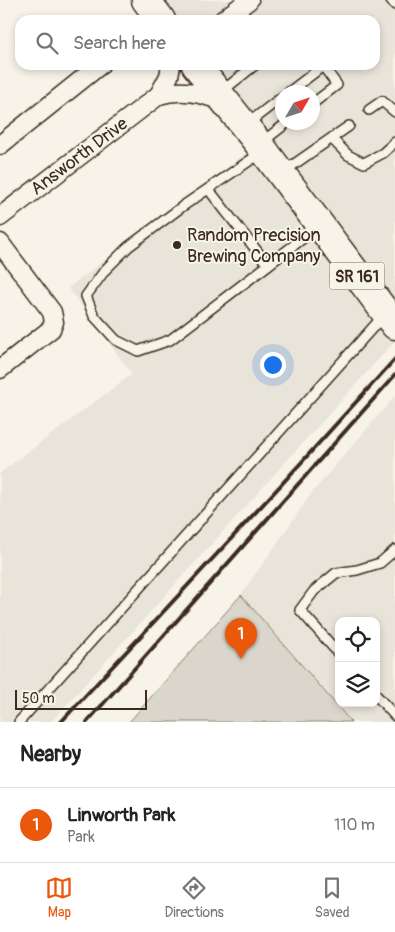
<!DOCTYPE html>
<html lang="en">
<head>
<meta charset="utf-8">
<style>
	:root { --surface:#fff; --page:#f6f6f6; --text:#222; --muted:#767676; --line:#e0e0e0; --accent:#ea580c }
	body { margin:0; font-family:Pangolin,sans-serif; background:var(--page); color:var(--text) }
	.controls { position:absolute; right:15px; bottom:15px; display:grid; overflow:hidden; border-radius:10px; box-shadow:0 2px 8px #0003 }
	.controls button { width:45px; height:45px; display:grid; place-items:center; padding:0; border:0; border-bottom:1px solid var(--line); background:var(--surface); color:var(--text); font:25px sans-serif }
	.compass { position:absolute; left:275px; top:85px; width:45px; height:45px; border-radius:50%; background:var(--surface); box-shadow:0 2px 8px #0003; rotate:51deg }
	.scale { position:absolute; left:15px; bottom:12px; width:132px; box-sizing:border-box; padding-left:5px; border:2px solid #3b2a1e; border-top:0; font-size:14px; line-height:18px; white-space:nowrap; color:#3b2a1e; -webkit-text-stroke:4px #f7f3e8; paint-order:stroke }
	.you { position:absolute; left:272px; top:364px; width:18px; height:18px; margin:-12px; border:4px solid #fff; border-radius:50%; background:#1a73e8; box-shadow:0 0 0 8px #1a73e833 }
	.badge { display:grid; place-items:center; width:32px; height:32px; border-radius:50%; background:var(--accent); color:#fff; font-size:16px; font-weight:700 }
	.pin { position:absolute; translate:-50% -41px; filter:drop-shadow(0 1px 2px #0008) }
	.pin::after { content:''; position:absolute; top:26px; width:18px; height:15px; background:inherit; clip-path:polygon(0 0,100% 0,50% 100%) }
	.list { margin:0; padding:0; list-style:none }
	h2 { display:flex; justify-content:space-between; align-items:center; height:65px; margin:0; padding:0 20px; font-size:21px }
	h2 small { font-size:16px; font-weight:400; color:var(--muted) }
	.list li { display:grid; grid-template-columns:32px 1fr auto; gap:15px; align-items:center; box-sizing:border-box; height:75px; padding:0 20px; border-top:1px solid var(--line) }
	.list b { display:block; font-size:19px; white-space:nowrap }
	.list p { margin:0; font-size:16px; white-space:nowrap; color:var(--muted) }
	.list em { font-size:16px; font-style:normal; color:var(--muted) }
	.icon { flex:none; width:28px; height:28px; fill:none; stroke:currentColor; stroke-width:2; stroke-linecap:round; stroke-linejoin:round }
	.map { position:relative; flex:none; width:395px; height:722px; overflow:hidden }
	.search { position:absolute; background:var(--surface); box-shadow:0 2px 8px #0003; left:15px; right:15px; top:15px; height:55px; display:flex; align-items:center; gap:12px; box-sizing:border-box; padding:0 18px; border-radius:15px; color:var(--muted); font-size:19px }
	.sheet { height:140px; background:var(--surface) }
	nav { display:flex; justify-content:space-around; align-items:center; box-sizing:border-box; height:70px; border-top:1px solid var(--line); background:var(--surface); font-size:14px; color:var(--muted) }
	nav a { display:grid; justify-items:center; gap:2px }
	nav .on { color:var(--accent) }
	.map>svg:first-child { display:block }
	.built { fill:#e9e4d9; fill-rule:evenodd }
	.green { fill:#dbd6cb; stroke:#8b8074 }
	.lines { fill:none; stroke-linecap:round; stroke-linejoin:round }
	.lane-casing { stroke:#3b2a1e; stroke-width:12 }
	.street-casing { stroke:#3b2a1e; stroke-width:21 }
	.primary-casing { stroke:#3b2a1e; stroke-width:31 }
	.lane { stroke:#f7f3e8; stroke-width:9 }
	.street { stroke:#f7f3e8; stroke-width:18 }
	.primary { stroke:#f7f3e8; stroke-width:28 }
	.rail { stroke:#3b2a1e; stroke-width:4 }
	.poi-dot { fill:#3b2a1e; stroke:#f7f3e8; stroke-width:2 }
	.labels { text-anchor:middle; stroke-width:4; stroke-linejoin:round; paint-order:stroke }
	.shield { fill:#f7f3e8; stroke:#73665b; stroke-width:1 }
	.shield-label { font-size:16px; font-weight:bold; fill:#3b2a1e }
	.street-label { font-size:18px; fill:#3b2a1e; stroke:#f7f3e8 }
	.poi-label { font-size:18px; fill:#3b2a1e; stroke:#f7f3e8; text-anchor:start }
</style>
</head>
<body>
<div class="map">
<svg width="395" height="722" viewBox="0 0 395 722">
	<rect width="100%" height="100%" fill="#f7f3e8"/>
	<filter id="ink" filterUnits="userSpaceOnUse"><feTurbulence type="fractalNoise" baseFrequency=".02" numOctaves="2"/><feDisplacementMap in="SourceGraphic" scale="10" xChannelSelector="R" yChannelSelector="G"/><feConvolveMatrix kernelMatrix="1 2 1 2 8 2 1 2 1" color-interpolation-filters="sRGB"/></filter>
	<g filter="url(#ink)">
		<g class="built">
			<path d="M136,0H395V341L51,722H0V473L132,374L68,288L253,148L187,65H375V20H152ZM282,92H312V122H282Z"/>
			<path d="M395,396V722H351L241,595L311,494ZM339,621H376V703H339Z"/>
		</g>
		<path class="green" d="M241,595L351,722H129Z"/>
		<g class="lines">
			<defs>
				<g id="lane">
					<path d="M391,0L395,5"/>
					<path d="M221,92L255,65"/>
					<path d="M289,92L323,66L337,85L312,104"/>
					<path d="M369,110L382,101L395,112"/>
					<path d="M247,124L282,97"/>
					<path d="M332,139L348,155L364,163L383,153L395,142"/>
					<path d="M261,143L288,122"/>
					<path d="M261,153L183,206L128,247L105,270L86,296L94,316L116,340L138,351L170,340L319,226"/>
					<path d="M283,172L349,126"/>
					<path d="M209,190L268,265"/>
					<path d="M339,654L300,610L314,591L336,573L357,570L380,563L395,550"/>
					<path d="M376,695L395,716"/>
					<path d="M19,722L384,315"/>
				</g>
				<g id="street">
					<path d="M223,20L249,0"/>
					<path d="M159,95L169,76L171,65"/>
					<path d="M0,145L100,65"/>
					<path d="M0,217L159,95C181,88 200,93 222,101"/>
					<path d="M0,243L52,312L54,322L51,329L0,369"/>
				</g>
				<g id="primary">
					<path d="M146,0L161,20"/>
					<path d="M196,65L259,144L395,325"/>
				</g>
			</defs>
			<use href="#lane" class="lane-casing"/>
			<use href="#street" class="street-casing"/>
			<use href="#primary" class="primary-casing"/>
			<use href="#lane" class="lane"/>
			<use href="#street" class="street"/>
			<use href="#primary" class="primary"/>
			<g class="rail">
				<path d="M61,722L280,486L395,359"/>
				<path d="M87,722L395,375"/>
			</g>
		</g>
	</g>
	<circle class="poi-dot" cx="177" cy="245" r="5"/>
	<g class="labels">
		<rect class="shield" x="329.5" y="262.5" width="55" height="27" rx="4"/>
		<g class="shield-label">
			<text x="357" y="282">SR 161</text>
		</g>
		<g class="street-label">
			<text transform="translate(79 156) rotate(-37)" y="6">Answorth Drive</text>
		</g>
		<g class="poi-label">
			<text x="187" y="241">Random Precision<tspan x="187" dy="21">Brewing Company</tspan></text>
		</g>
	</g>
</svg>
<div class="controls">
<button><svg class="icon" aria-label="locate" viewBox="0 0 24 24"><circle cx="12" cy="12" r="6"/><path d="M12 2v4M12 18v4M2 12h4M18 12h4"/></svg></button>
<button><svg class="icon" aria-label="layers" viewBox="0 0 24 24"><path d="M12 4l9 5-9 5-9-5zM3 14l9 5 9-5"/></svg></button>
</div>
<svg class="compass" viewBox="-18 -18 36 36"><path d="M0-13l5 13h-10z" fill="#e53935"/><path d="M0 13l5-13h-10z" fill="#767676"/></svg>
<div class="scale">50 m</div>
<div class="you"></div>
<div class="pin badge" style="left:241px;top:659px">1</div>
<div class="search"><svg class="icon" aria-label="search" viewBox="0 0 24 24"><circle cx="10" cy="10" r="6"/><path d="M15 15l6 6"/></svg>Search here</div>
</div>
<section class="sheet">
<h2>Nearby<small></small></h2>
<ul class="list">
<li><span class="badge">1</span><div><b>Linworth Park</b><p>Park</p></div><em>110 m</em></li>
</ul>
</section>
<nav>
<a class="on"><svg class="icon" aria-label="map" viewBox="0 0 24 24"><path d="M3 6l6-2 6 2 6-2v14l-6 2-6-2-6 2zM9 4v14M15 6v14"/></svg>Map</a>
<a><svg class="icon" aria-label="directions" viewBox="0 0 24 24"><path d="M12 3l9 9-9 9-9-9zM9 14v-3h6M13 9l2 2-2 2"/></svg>Directions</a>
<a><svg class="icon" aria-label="saved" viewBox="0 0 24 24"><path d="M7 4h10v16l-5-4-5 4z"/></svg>Saved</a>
</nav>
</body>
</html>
